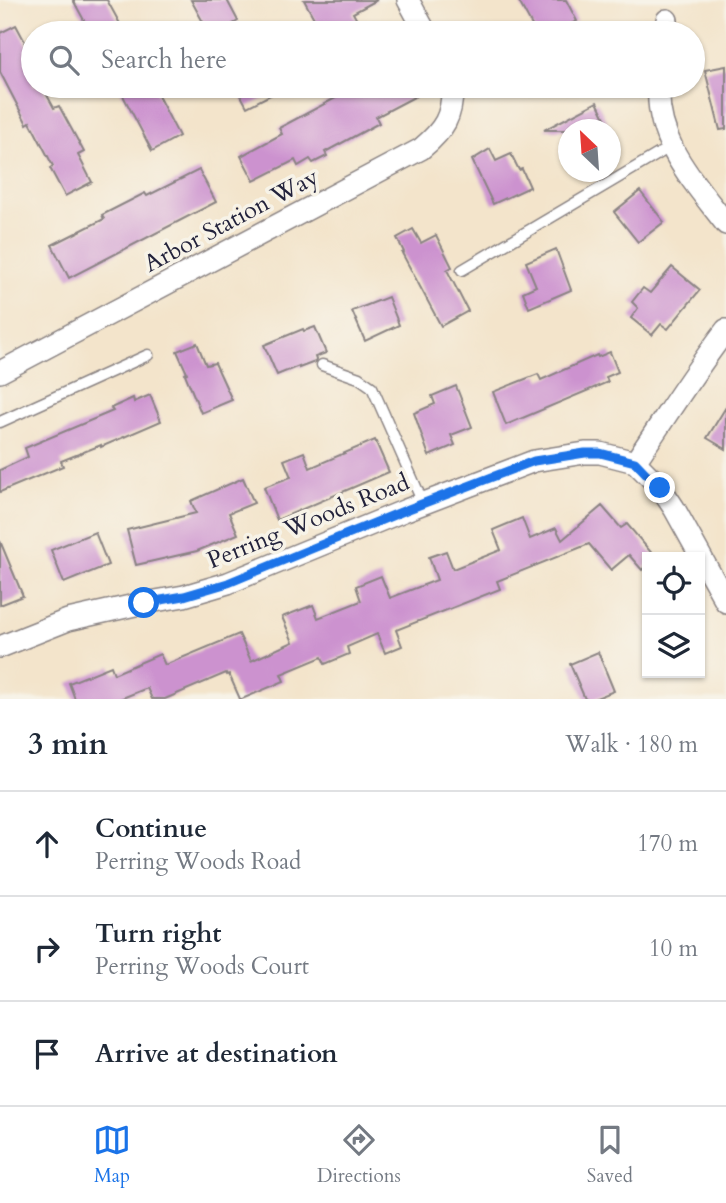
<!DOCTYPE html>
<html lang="en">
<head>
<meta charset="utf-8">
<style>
	:root { --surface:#fff; --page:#f6f6f7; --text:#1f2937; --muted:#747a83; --line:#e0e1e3; --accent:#1a73e8 }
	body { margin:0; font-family:Cardo,serif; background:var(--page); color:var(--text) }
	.controls { position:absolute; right:21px; bottom:21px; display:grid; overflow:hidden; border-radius:0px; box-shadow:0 2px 5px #0004 }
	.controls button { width:63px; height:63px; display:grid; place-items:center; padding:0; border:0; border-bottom:2px solid var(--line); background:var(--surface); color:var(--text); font:35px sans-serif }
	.compass { position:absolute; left:558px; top:119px; width:63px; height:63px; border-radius:50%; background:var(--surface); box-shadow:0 2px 5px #0004; rotate:335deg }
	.stop { position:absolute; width:21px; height:21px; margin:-16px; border:5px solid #1a73e8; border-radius:50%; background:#fff }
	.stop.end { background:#1a73e8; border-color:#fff; box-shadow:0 2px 7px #0008 }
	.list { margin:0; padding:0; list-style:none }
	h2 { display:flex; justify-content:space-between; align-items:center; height:91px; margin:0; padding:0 28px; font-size:30px }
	h2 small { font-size:23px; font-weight:400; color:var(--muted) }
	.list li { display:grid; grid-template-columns:46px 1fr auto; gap:21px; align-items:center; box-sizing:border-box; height:105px; padding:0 28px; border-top:2px solid var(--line) }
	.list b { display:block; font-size:26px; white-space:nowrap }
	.list p { margin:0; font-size:23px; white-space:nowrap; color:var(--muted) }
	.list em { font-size:23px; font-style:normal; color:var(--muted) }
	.icon { flex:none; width:38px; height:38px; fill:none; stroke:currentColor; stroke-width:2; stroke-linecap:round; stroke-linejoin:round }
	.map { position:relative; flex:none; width:726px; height:699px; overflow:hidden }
	.search { position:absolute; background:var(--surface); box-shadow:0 2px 5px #0004; left:21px; right:21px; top:21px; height:77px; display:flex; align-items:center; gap:18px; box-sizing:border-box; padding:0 24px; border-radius:38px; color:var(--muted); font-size:26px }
	.sheet { height:406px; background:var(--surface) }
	nav { display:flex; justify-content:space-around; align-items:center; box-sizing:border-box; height:98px; border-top:2px solid var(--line); background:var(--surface); font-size:19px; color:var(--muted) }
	nav a { display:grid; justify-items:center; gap:4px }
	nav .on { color:var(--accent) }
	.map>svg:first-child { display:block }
	.building { fill:#cc92cf }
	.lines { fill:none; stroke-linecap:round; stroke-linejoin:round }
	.service-casing { stroke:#8a8383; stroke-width:13 }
	.minor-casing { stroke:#8a8383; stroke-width:24 }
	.service { stroke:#fff; stroke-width:10 }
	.minor { stroke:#fff; stroke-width:21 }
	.route { stroke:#1a73e8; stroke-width:9 }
	.labels { text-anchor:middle; stroke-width:7; stroke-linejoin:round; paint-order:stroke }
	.street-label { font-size:24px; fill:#22223b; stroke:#f7f3e8 }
</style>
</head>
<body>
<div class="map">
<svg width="726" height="699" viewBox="0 0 726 699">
	<rect width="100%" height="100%" fill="#f7f3e8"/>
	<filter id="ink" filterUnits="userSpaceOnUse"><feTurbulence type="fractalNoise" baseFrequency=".0143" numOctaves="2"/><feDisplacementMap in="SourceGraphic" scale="14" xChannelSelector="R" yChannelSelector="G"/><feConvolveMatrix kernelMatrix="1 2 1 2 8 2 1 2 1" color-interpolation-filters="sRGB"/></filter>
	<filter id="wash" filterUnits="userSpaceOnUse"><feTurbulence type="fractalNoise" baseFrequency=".00686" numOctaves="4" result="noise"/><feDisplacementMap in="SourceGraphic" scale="28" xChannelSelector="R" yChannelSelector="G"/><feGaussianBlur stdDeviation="1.57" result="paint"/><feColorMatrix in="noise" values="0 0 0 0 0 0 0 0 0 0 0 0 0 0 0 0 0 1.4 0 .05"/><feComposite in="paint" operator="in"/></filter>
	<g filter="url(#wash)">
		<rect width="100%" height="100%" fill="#f3e4cb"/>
		<g id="blocks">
			<g class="building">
				<path d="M73,0H107L125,33H91Z"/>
				<path d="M191,0H227L238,21L233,24L238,33H209Z"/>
				<path d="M304,0H377L353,13L364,33H322Z"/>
				<path d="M518,0H566L577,21L553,33H536Z"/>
				<path d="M16,25L31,53L26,55L33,69V86H42L54,108L59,106L84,152L78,155L92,182L65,196L50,168L53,166L30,122L27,124L0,72V33Z"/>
				<path d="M726,66V129L720,130L705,70Z"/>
				<path d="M118,86H153L179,136L152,151Z"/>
				<path d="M236,86H288L247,107Z"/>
				<path d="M358,86L362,92L374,86H435L376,117L379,123L325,152L327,156L313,163L310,159L298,166L295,160L254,181L241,156L282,134L279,128Z"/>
				<path d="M597,102L611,130H544Z"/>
				<path d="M490,149L496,161L511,154L519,170L522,169L530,187L493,204L472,160Z"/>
				<path d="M199,170L216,202L69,278L52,245L104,219L102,215L145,193L147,196Z"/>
				<path d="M640,191L664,222L638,242L614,212Z"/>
				<path d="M413,229L421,243L436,235L452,267L447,270L468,311L441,326L402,253L404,252L397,238Z"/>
				<path d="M556,249L571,290L529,308L523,292L536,286L526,262Z"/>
				<path d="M672,267L700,290L668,329L661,324L652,335L631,318L638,308L632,302L643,288L650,293Z"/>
				<path d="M388,297L399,325L365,341L352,311Z"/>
				<path d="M315,327L326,353L315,357L316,360L315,362L299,368V366L277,375L264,345L303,329L304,331Z"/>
				<path d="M197,343L206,365L215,363L232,400L201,413L185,374L187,373L177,351Z"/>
				<path d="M610,352L618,372L606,377L608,382L506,425L493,392L538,374L541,380L597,355L598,357Z"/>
				<path d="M456,386L472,427L451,435L455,445L429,456L414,413L435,404L432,396Z"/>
				<path d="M150,395L161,421L101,447V445L61,461L63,466L0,492V470L28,457L25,448L113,411L111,408L133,398L134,402Z"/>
				<path d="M726,407V449L707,438Z"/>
				<path d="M375,440L389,472L277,520L264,487L291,477L284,460L304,452L310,468Z"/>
				<path d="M243,478L254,503L229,513L238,534L197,551L136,565L127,530L196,513L191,501Z"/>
				<path d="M602,506L621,528L627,524L655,557H647V565L642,570L629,555L611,570L589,544L497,581L500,589L396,630L402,646L385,653L377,634L347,647L349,654L325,664L322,657L281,674L284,681L242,699H240L229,674L227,675L226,673L165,699H152L147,688L120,699H75L69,683L111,666L114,674L160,654L165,665L239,634L251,661L293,642L282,617L313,605L318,618L361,601L356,586L381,576L390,598L437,580L429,557L446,551L453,569L501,550L493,530L522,518L530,539L556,528L562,540Z"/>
				<path d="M95,532L108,565L64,583L51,550Z"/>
				<path d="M0,541L23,596L0,605Z"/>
				<path d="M598,652L614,691L594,699H585L570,664Z"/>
			</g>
		</g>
	</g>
	<g filter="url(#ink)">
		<use href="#blocks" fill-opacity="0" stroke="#8a8383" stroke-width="2"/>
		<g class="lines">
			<defs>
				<g id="service">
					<path d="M462,270L670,147"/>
					<path d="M322,365L359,378L372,387L423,503"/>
					<path d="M0,422L148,355"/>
				</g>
				<g id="minor">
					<path d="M408,0L426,33"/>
					<path d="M665,33L667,20"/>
					<path d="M659,86C655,142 694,182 726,224"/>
					<path d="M0,372L421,149C444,130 453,116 452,86"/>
					<path d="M635,462C665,418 693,373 726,330"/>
					<path d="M0,647L68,620L144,603L184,596L228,583L406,510L534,461L585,453H600L635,462L660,487L674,508L726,602"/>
				</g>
			</defs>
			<use href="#service" class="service-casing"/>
			<use href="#minor" class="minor-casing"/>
			<use href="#service" class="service"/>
			<use href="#minor" class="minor"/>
		</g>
	</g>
	<g class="lines" filter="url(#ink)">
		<path class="route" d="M144,603L184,596L228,583L406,510L534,461L585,453H600L635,462L660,488"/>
	</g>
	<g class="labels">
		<g class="street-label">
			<text transform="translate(231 220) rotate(-28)" y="8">Arbor Station Way</text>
			<text transform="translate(308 521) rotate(-22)" y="8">Perring Woods Road</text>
		</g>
	</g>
</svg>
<div class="controls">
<button><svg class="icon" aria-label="locate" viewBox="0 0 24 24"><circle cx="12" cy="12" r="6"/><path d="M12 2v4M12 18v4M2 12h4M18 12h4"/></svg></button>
<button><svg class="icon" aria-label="layers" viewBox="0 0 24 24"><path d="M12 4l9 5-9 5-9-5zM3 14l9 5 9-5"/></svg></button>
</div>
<svg class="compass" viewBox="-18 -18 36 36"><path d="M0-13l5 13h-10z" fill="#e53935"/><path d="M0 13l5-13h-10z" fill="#747a83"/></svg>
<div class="stop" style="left:144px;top:603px"></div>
<div class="stop end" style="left:660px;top:488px"></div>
<div class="search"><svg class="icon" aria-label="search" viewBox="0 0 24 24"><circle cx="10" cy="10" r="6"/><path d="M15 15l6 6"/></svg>Search here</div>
</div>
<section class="sheet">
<h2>3 min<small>Walk · 180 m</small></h2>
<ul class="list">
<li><svg class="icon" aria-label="ahead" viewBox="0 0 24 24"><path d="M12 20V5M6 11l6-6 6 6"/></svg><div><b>Continue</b><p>Perring Woods Road</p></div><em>170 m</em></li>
<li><svg class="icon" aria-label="right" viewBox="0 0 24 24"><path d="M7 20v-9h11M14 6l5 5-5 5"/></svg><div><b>Turn right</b><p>Perring Woods Court</p></div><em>10 m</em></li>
<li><svg class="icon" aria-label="arrive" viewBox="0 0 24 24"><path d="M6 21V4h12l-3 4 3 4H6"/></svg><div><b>Arrive at destination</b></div></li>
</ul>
</section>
<nav>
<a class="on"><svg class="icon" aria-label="map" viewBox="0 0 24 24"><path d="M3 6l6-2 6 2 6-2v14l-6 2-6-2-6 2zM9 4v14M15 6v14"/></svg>Map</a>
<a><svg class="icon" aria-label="directions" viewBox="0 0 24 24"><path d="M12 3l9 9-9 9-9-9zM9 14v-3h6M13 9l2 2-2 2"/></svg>Directions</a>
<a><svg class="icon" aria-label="saved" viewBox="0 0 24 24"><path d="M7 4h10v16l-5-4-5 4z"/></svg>Saved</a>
</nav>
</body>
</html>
